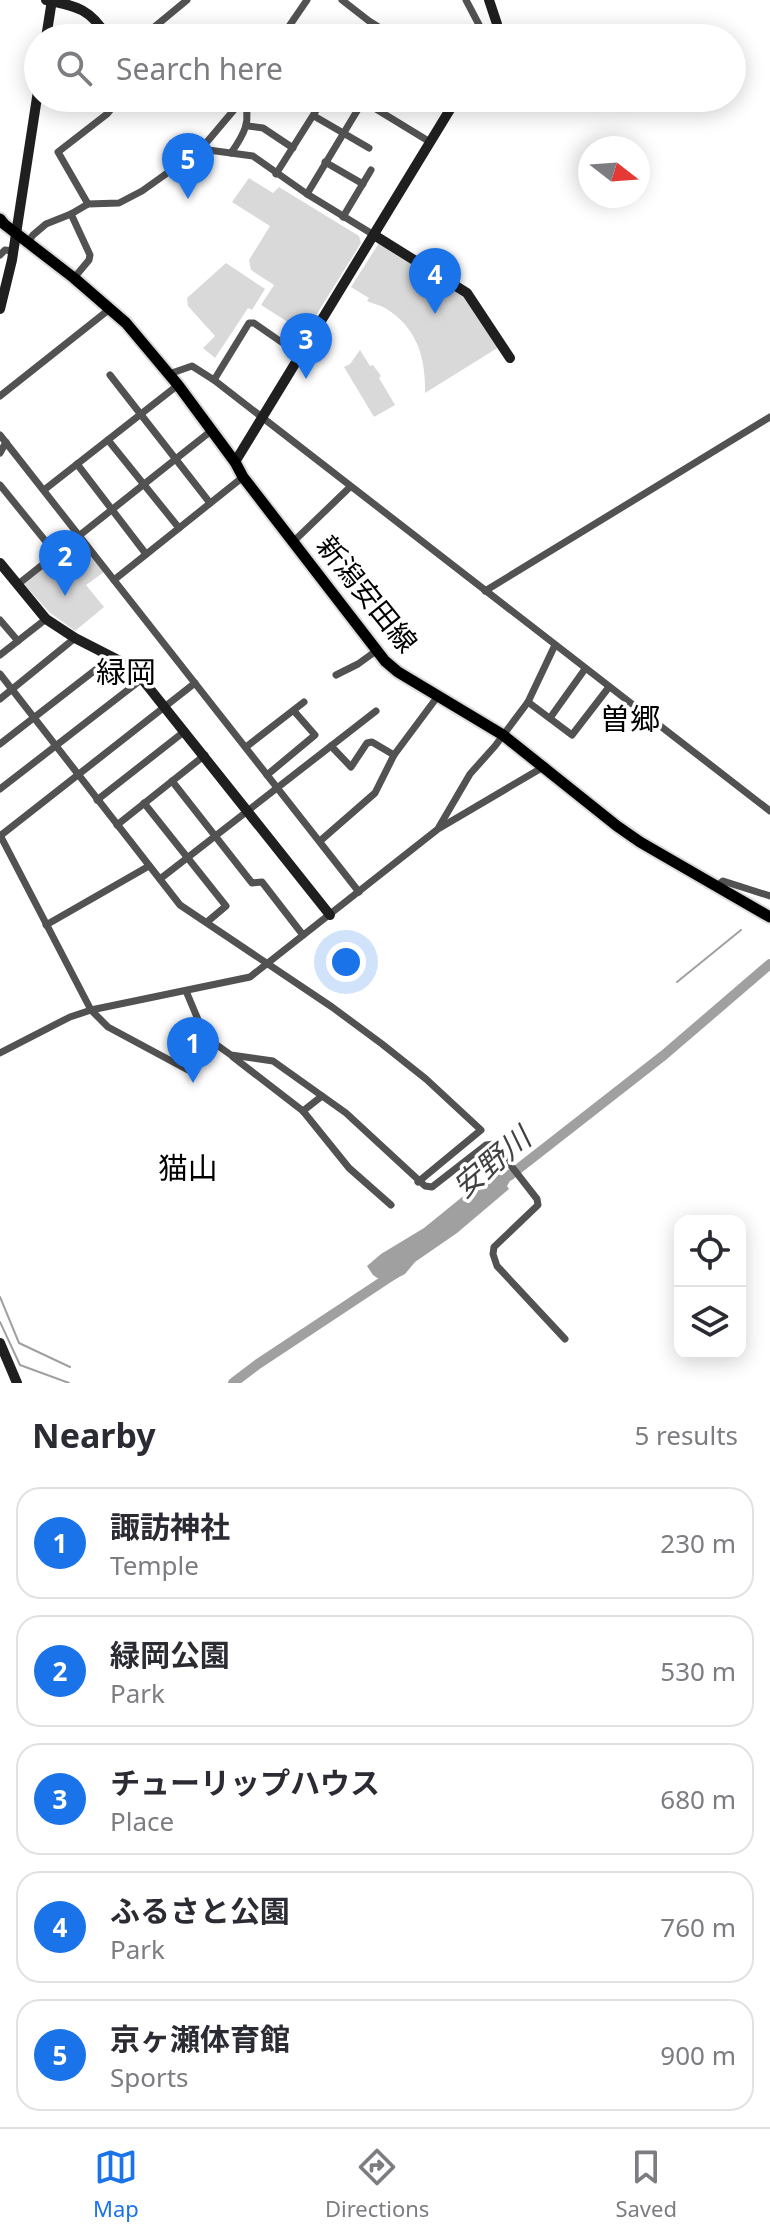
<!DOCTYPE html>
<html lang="en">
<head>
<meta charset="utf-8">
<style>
	:root { --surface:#fff; --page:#f2f2f3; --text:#2b2b33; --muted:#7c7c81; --line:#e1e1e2; --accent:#1a73e8 }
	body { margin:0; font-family:"Noto Sans","Noto Sans JP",sans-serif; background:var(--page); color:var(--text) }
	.controls { position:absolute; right:24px; bottom:24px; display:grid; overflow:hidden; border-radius:16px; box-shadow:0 4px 20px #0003 }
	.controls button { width:72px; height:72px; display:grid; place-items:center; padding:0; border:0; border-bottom:2px solid var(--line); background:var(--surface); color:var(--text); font:40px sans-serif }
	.compass { position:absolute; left:578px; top:136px; width:72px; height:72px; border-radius:50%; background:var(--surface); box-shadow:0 4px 20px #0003; rotate:107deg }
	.you { position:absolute; left:346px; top:962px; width:28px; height:28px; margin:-20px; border:6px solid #fff; border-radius:50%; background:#1a73e8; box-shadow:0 0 0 12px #1a73e833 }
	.badge { display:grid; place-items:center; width:52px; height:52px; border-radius:50%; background:var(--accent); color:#fff; font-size:26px; font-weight:700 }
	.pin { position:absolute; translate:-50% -66px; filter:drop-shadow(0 2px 4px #0008) }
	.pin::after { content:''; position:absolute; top:42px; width:28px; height:24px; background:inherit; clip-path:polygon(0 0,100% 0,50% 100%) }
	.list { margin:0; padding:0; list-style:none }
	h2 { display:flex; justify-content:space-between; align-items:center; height:104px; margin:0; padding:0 32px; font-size:34px }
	h2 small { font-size:26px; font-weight:400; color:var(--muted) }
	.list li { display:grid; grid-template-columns:52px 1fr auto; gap:24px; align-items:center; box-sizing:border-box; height:112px; margin:0 16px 16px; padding:0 16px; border:2px solid var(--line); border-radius:24px }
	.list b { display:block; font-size:30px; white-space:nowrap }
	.list p { margin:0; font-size:26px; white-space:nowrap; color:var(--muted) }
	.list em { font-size:26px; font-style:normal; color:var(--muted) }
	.icon { flex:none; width:44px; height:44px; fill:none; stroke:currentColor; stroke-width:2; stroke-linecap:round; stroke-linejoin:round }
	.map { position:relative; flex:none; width:770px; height:1383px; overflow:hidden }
	.search { position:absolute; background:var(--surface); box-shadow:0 4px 20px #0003; left:24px; right:24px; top:24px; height:88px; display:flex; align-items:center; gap:20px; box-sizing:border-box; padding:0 28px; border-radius:44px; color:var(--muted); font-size:30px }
	.sheet { height:744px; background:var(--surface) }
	nav { display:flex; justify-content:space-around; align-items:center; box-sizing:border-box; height:112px; border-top:2px solid var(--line); background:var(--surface); font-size:22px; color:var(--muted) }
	nav a { display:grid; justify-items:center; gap:4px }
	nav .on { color:var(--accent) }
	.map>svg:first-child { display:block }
	.green { fill:#d9d9d9 }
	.water { fill:#a0a0a0 }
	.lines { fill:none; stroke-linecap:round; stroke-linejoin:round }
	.stream { stroke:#a0a0a0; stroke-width:2 }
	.river { stroke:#a0a0a0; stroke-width:10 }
	.primary-casing { stroke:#dbdbdb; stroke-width:15 }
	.street { stroke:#525252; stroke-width:7 }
	.secondary { stroke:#1f1f1f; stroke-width:10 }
	.primary { stroke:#000; stroke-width:11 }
	.labels { text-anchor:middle; stroke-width:7; stroke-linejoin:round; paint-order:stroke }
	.street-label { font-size:28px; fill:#000; stroke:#fff }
	.neighbourhood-label { font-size:30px; fill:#000; stroke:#fff }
	.water-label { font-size:30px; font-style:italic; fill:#414141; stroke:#fff }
</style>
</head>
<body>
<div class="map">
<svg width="770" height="1383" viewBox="0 0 770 1383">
	<rect width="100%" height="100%" fill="#fff"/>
	<g class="green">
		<path d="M249,178L273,193L279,187L359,236L361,243L302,338L287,331L291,324L261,305L274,285L251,270L249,260L270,226L232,202Z"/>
		<path d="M379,243L466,296L499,347L425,393C426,358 417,327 385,308C380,305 373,304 367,301L369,298L351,287Z"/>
		<path d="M226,263L265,289L252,310L248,308L215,358L203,348L215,336L188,306L187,298Z"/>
		<path d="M360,350L370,366L373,365L381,376L379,378L395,405L374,417L344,367L350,364Z"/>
		<path d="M77,540L104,572L86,585L104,607L75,631L49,612L23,583Z"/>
	</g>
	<path class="water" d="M504,1163C510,1172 514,1176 507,1186L509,1189L457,1233L415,1262L405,1274L386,1284L373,1275L367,1266L381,1254L424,1228Z"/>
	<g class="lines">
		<g class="stream">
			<path d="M677,982L741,930"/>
			<path d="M0,1297L19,1343L70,1367"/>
			<path d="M0,1322L20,1365L69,1383"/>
		</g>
		<g class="river">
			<path d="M509,1176L664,1055L770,964"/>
			<path d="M233,1383L258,1364L394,1274"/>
		</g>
		<defs>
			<path id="primary" d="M0,219L4,224L74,278L126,323L178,385L235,462L243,477L385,661L398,672L503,735L617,826L640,842L770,917"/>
		</defs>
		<use href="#primary" class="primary-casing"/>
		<g class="street">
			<path d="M342,0L369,21L396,38"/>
			<path d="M466,0L486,38"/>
			<path d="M141,38L187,0"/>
			<path d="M281,38L307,0"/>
			<path d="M358,98L430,142"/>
			<path d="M508,98L525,104"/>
			<path d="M314,116L369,148"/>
			<path d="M248,126L263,128L293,148"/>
			<path d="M201,149L253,156L307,194L374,235"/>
			<path d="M231,153C243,136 253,120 243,99"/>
			<path d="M325,162L363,184"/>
			<path d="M276,174L324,98"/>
			<path d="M307,194L363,101"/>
			<path d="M88,204L58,152L107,114L111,109L109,98"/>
			<path d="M71,214L90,255L89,260L74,278"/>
			<path d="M343,217L371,170"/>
			<path d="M28,242L33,235L46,224L71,214L88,204L119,203L142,191L201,149L244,98"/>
			<path d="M0,255L5,250L13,251"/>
			<path d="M169,374L192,366L214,380L770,811"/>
			<path d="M110,375L210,503"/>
			<path d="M214,380L249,323H254L300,355"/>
			<path d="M0,396L111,308"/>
			<path d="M0,435L359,892"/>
			<path d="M108,440L179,528"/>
			<path d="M0,453L6,442"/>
			<path d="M77,464L146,554"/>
			<path d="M0,485L56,554"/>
			<path d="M44,490L178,385"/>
			<path d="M294,541L350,487"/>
			<path d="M114,580L243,477"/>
			<path d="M17,585L211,431"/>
			<path d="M485,591L770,417"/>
			<path d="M0,620L18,641"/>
			<path d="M0,655L46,619"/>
			<path d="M0,674L180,905L332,1007L382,1044L426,1079L481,1130L418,1182"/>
			<path d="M336,675L358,664L376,651"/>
			<path d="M0,699L75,638"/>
			<path d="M528,702L572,735L609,687"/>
			<path d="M550,718L585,669"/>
			<path d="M0,744L112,657"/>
			<path d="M331,746L351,767L367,743L372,742L394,755"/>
			<path d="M246,747L304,702"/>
			<path d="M267,775L315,735L294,711"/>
			<path d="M172,781L252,883L262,882L303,935"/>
			<path d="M0,789L142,679"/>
			<path d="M97,800L185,731"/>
			<path d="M144,803L226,906L207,922"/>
			<path d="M117,825L205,755"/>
			<path d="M439,827L470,774L495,746L528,702L555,645"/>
			<path d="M0,835L91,1010L108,1027L188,1070L201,1060L214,1043"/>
			<path d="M0,836L195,683"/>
			<path d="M320,841L375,793L394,755L438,696"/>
			<path d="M160,879L376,711"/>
			<path d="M716,887L723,881L770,896"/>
			<path d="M46,925L149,866"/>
			<path d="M186,991L202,1029L214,1043L231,1055L273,1061L346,1113L425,1186L432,1187L486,1145L494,1144L537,1199L538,1205L494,1247L493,1254L497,1266L565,1339"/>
			<path d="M0,1053L70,1017L91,1010L250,977L438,829L545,766"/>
			<path d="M233,1057L303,1111L349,1168L391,1205"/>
			<path d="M303,1111L322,1096"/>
		</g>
		<g class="secondary">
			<path d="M46,0C77,6 91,9 108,38"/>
			<path d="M489,0L497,24L494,38"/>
			<path d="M46,38L52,0"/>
			<path d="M374,235L467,293L510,358"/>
			<path d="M0,309L12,260L38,91"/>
			<path d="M235,462L457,98"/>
			<path d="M0,563L46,619L75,638L120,661L142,679L330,915"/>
			<path d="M0,1343L17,1383"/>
		</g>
		<use href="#primary" class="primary"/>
	</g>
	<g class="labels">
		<g class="street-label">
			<text transform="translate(367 594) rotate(51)" y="10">新潟安田線</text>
		</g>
		<g class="neighbourhood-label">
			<text x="126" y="683">緑岡</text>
			<text x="630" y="730">曽郷</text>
			<text x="188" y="1179">猫山</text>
		</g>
		<g class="water-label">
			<text transform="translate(492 1163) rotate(-40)" y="10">安野川</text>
		</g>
	</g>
</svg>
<div class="controls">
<button><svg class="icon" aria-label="locate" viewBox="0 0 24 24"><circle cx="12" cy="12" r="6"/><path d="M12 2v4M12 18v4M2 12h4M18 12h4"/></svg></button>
<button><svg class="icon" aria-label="layers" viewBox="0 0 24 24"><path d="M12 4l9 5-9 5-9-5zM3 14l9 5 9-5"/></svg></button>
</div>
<svg class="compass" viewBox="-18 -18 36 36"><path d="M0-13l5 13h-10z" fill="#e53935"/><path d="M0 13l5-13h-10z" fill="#7c7c81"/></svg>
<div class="you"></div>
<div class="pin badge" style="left:193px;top:1083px">1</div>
<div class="pin badge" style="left:65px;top:596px">2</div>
<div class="pin badge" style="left:306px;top:379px">3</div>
<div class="pin badge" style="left:435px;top:314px">4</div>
<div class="pin badge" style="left:188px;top:199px">5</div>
<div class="search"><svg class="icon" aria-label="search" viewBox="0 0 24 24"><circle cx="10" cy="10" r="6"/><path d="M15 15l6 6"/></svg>Search here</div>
</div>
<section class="sheet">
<h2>Nearby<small>5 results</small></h2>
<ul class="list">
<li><span class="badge">1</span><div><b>諏訪神社</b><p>Temple</p></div><em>230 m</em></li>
<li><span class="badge">2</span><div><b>緑岡公園</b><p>Park</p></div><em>530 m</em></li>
<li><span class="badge">3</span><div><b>チューリップハウス</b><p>Place</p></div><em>680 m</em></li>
<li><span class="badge">4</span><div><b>ふるさと公園</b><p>Park</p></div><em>760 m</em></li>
<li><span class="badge">5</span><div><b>京ヶ瀬体育館</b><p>Sports</p></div><em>900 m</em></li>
</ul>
</section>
<nav>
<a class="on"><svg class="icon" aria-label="map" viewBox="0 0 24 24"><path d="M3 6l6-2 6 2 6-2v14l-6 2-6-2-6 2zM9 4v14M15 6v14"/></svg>Map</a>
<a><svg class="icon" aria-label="directions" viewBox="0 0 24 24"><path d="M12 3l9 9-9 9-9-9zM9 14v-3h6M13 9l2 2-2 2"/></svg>Directions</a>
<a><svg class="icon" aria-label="saved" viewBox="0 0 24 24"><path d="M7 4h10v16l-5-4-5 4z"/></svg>Saved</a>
</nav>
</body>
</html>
